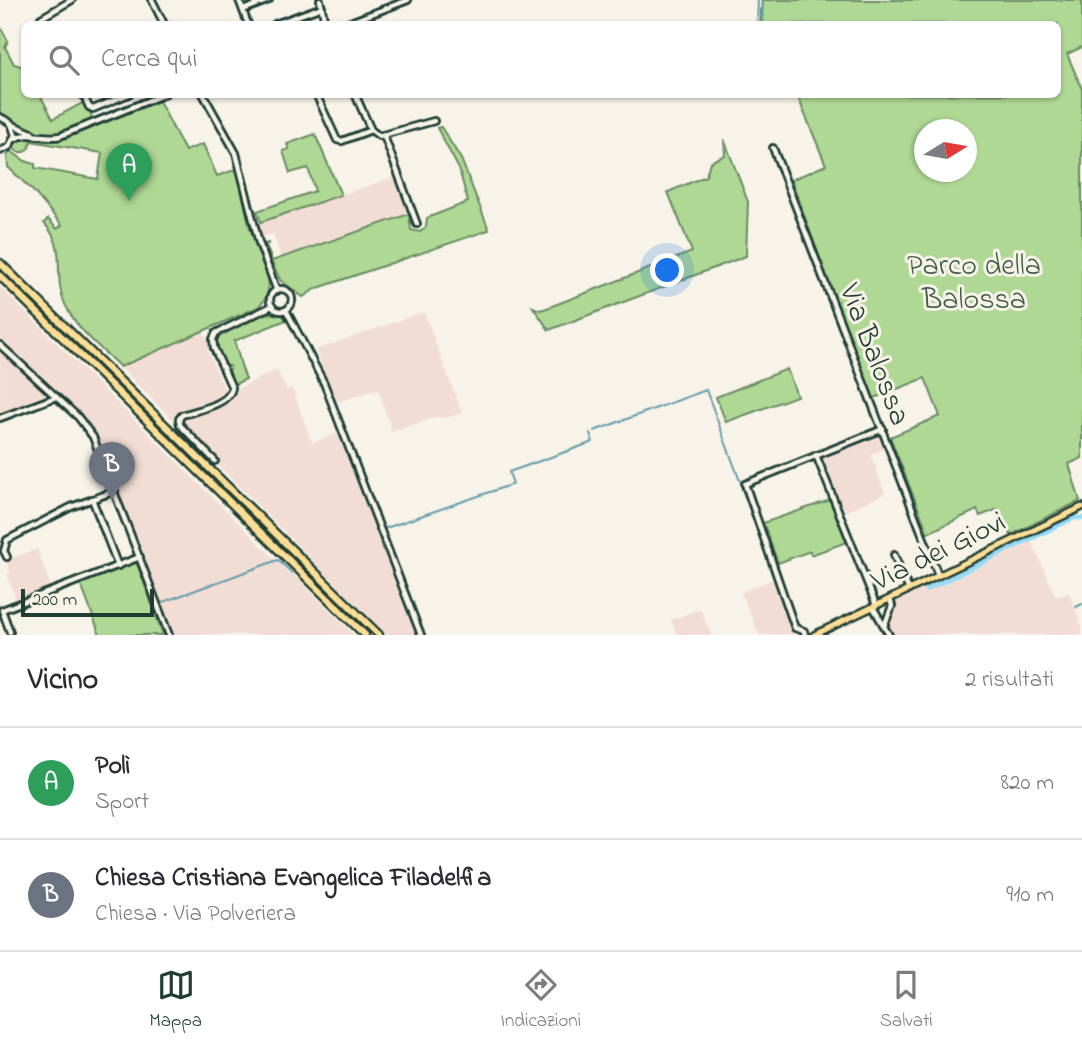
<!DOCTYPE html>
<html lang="it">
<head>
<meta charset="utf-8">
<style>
	:root { --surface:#fff; --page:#f2f2f3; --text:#2b2b33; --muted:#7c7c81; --line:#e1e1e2; --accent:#1f3d34 }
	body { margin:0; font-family:"Indie Flower",sans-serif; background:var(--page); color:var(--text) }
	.compass { position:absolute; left:914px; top:119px; width:63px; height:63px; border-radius:50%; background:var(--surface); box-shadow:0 2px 5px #0004; rotate:79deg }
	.scale { position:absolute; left:21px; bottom:18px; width:133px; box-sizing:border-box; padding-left:7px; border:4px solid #1f3d34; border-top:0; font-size:19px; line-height:24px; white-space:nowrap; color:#1f3d34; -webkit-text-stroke:5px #f7f3e8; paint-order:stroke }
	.you { position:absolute; left:668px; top:271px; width:24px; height:24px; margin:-18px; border:5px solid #fff; border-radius:50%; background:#1a73e8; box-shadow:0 0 0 10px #1a73e833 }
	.badge { display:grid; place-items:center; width:46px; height:46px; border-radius:50%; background:var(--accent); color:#fff; font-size:23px; font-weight:700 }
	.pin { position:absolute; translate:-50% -58px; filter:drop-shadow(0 2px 4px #0008) }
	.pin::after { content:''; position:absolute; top:37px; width:24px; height:21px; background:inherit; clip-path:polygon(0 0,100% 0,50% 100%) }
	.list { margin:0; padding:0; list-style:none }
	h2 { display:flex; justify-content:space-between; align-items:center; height:91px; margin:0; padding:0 28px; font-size:30px }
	h2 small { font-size:23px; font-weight:400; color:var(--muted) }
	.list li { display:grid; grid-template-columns:46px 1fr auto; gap:21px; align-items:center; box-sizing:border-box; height:112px; padding:0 28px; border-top:2px solid var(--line) }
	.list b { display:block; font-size:26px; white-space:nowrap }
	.list p { margin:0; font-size:23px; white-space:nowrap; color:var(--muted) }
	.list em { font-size:23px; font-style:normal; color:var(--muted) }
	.icon { flex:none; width:38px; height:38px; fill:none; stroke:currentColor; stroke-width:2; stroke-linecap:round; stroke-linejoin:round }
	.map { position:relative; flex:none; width:1082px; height:635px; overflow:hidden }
	.search { position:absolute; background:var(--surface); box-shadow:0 2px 5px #0004; left:21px; right:21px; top:21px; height:77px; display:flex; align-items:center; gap:18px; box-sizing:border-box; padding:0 24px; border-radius:10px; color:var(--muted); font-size:26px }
	.sheet { height:315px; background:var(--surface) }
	nav { display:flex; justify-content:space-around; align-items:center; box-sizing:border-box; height:98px; border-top:2px solid var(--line); background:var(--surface); font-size:19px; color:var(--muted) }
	nav a { display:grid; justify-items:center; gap:4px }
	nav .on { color:var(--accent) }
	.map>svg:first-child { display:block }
	.built { fill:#f2ddd4 }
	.green { fill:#afd894; stroke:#678a64; stroke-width:2; fill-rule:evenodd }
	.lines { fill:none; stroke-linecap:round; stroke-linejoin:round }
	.stream { stroke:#669caa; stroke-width:2 }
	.canal { stroke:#96dbf8; stroke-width:4.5 }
	.minor-casing { stroke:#1f3d34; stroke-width:10 }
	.major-casing { stroke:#1f3d34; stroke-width:10 }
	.highway-casing { stroke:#1f3d34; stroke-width:11 }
	.minor { stroke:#f7f3e8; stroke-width:4.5 }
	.major { stroke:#fdde96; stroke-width:5 }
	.highway { stroke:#fdde96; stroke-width:6 }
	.labels { text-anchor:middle; stroke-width:6; stroke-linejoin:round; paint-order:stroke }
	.park-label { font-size:30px; fill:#3c5c47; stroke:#f7f3e8 }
	.street-label { font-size:30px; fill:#1f3d34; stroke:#f7f3e8 }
</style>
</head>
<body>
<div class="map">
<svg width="1082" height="635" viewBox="0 0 1082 635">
	<rect width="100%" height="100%" fill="#f7f3e8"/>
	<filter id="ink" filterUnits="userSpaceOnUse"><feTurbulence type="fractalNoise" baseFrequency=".0143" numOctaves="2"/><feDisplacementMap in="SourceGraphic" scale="14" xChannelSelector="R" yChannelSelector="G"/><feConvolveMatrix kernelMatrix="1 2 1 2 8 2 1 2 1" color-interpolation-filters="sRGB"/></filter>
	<g filter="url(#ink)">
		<g class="built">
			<path d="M397,176L412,213L281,257L273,234L263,237L259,223Z"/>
			<path d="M0,287L291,575L293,573L354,635H172L99,441L85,421L0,339Z"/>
			<path d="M424,312L462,413L446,418L436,417L392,432L378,389L338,402L315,350Z"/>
			<path d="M204,332L210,346L208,352L224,388L228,387L235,390L277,370L287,390L292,388L312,443L338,433L416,635H387L120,367Z"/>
			<path d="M0,350L49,395L0,414Z"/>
			<path d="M882,431L888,447L871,455L885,493L841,514L818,456Z"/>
			<path d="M1029,535L1056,597L1069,593L1082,626V635H892L887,624L896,598Z"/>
			<path d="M37,549L53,592L18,605L7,574L10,572L6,560Z"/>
			<path d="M776,578L795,634L759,635L741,592Z"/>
			<path d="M700,609L712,635H677L671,620Z"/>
		</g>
		<g class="green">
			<path d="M762,0H1082V47L1067,54L1082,89V458L1069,464L1080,501L1011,535L998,509L980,516L977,510L928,533L890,437L940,416L925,378L872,399L791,180L826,165L797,95L1058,94V24H760ZM925,130H967V172H925Z"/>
			<path d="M0,26L8,41L5,47L14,64L24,67V94L40,95L53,119L84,102L94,120C70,130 49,139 24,129C15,125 10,117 0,115Z"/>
			<path d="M159,101L185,151L203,144L217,176L237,169L249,225L268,279C270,290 266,302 256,308L120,367C99,346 71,326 62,296C54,267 67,248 44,223L48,219L57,229L62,225L34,192L8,167L7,156L11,151L25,161L35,164V168L98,179L102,153L31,141L29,148L24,152H18L13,148L18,139C31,134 44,142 58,141Z"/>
			<path d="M441,127L461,159L489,230L315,289L303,297L280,280L263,244L269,243L266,245L272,261L409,214L411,230L420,232L426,227L427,218L468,202L459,169L437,128Z"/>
			<path d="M315,134L341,195L261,222L257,211L315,191L308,168L290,173L283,151L289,149L287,144Z"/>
			<path d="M724,139L748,202L746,256L549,330L533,307L540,310L547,308L692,252L668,192L706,176L710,162L725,155Z"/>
			<path d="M266,313L282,315L286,320L234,341C239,354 240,366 246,379L235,384L229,375L230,366H226L217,347V338L222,333Z"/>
			<path d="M787,369L797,396L726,422L716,397Z"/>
			<path d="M830,500L847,542L811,555L810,551L778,563L763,523Z"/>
			<path d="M136,561L163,635H100L80,582Z"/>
		</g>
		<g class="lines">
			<g class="stream">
				<path d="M757,24L758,0"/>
				<path d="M762,24L763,0"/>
				<path d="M594,431L706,390L740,481"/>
				<path d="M741,486L773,571"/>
				<path d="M383,529L513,484L509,472L593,442L590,433"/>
				<path d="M163,602L278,560L292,573"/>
				<path d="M1076,607L1082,604"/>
			</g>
			<path class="canal" d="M926,590L1074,518H1082"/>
			<defs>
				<g id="minor">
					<path d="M152,0L164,24"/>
					<path d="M239,0L248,24"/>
					<path d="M320,0L325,23"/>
					<path d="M243,10L269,0"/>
					<path d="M45,24L41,18L72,0"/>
					<path d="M275,24L322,7"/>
					<path d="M322,24H332"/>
					<path d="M345,24L408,0"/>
					<path d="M83,94L89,107L93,109L129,94"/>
					<path d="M203,94L236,153L259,243L277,291"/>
					<path d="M316,94L337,140L342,141L371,130"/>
					<path d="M355,94L371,130L379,136L434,121"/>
					<path d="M0,117L11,123L15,135L9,147L0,151"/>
					<path d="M11,124L32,133"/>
					<path d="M384,136L417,224"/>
					<path d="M14,139C28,130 45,140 60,136L165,94"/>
					<path d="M773,148L938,575"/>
					<circle cx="281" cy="300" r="11"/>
					<path d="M286,310L324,383L421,635"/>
					<path d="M0,345L78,417L93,437L169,635"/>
					<path d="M0,418L56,397"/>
					<path d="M816,455L876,605"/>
					<path d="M215,461L180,425L179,419L182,415C197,410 229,405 232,388L214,348L213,339L216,333L272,306"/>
					<path d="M92,499L118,566"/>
					<path d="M894,555L909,590"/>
					<path d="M7,557L4,551L7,540L71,507L115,491"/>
					<path d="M873,607L889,635"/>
					<path d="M885,624L892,606L890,599"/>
					<path d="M10,632L2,610L140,557"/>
					<path d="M805,635L804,631L795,628L745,484L883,429"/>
				</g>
				<path id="major" d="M814,635L1082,507"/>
				<g id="highway">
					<path d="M0,263L379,635"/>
					<path d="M0,276L365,635"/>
				</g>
			</defs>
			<use href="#minor" class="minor-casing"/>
			<use href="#major" class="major-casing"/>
			<use href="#highway" class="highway-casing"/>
			<use href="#minor" class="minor"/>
			<use href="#major" class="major"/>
			<use href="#highway" class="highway"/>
		</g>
	</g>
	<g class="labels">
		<g class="park-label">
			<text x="974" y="274">Parco della<tspan x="974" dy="34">Balossa</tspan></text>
		</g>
		<g class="street-label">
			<text transform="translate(876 354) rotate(69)" y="10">Via Balossa</text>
			<text transform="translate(938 550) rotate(-26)" y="10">Via dei Giovi</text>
		</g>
	</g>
</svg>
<svg class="compass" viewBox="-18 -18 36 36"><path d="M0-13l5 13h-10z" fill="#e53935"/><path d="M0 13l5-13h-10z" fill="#7c7c81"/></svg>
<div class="scale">200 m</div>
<div class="you"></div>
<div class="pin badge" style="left:129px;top:201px;background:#2e9e5b">A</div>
<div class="pin badge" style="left:112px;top:500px;background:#6b7280">B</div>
<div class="search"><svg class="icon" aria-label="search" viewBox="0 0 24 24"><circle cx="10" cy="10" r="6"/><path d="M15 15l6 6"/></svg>Cerca qui</div>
</div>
<section class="sheet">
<h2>Vicino<small>2 risultati</small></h2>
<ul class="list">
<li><span class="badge" style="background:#2e9e5b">A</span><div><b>Polì</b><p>Sport</p></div><em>820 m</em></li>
<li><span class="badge" style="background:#6b7280">B</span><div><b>Chiesa Cristiana Evangelica Filadelfia</b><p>Chiesa · Via Polveriera</p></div><em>910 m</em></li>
</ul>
</section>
<nav>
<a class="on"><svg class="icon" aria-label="map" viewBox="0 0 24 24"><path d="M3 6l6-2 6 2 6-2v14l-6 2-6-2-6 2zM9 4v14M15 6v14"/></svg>Mappa</a>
<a><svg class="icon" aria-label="directions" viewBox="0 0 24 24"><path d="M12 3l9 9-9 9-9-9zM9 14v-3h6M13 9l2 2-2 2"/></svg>Indicazioni</a>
<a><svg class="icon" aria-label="saved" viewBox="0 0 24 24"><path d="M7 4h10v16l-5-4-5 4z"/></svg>Salvati</a>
</nav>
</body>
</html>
